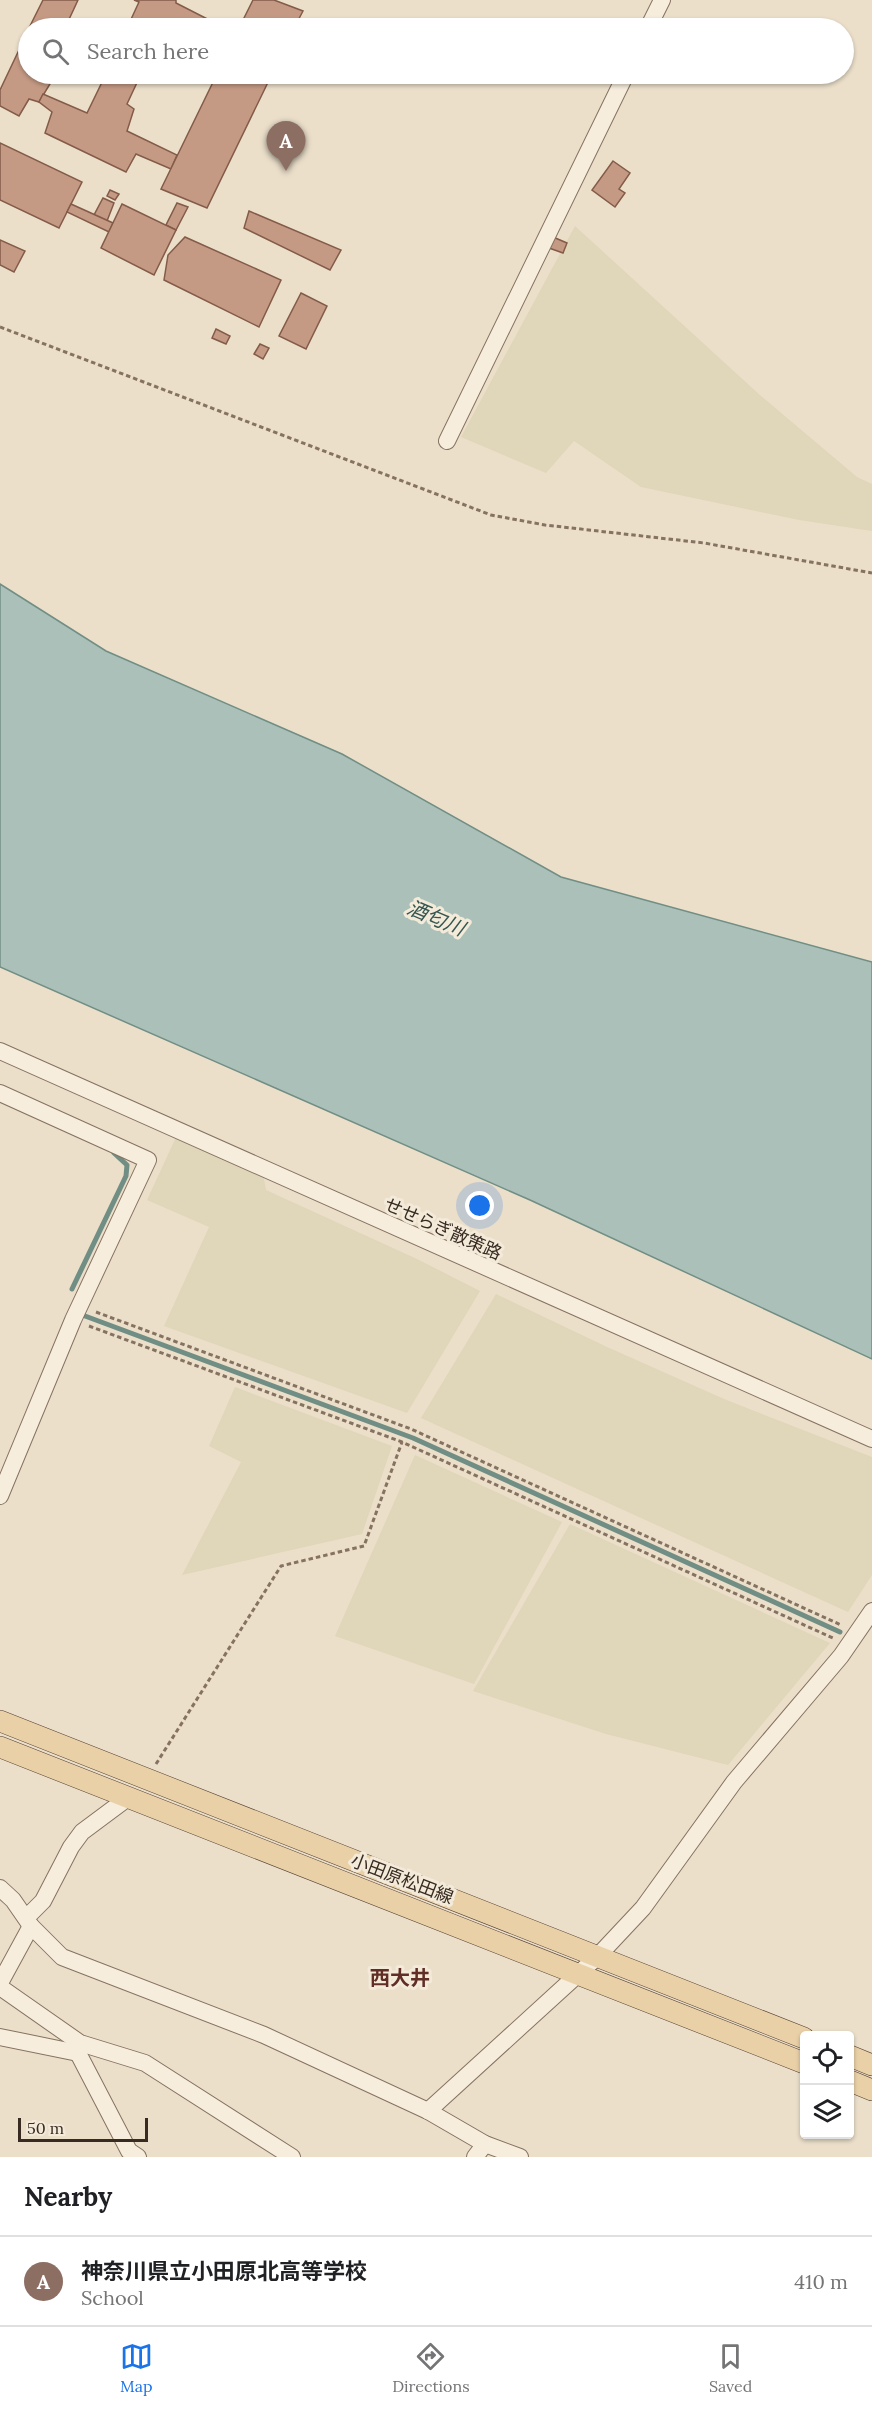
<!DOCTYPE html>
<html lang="en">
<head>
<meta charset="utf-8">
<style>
	:root { --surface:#fff; --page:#f2f2f2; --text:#202124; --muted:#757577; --line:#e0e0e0; --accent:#1a73e8 }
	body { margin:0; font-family:Lora,"Noto Sans JP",serif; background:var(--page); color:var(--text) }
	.controls { position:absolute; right:18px; bottom:18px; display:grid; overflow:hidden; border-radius:6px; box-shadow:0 2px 4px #0004 }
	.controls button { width:54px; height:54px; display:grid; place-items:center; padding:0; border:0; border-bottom:2px solid var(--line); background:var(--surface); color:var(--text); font:30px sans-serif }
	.scale { position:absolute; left:18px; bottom:15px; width:130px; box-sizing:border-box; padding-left:6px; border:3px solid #382b22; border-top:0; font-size:16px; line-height:21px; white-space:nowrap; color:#382b22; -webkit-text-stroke:4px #f3ead9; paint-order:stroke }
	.you { position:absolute; left:480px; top:1206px; width:21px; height:21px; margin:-15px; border:4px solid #fff; border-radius:50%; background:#1a73e8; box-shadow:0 0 0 9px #1a73e833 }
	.badge { display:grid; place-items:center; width:39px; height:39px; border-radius:50%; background:var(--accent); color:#fff; font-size:20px; font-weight:700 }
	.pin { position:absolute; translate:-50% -50px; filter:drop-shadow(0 2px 3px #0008) }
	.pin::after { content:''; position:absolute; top:32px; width:21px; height:18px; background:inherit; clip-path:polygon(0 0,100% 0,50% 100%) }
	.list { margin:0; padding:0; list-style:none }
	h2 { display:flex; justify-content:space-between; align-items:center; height:78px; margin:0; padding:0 24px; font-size:26px }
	h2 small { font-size:20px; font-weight:400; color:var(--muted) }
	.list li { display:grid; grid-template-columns:39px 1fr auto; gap:18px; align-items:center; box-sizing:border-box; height:90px; padding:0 24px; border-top:2px solid var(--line) }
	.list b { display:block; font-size:22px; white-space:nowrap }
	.list p { margin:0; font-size:20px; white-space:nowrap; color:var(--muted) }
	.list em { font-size:20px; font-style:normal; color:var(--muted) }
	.icon { flex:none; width:33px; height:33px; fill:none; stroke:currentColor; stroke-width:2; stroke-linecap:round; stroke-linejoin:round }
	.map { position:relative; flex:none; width:872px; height:2157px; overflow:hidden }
	.search { position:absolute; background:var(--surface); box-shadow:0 2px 4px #0004; left:18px; right:18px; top:18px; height:66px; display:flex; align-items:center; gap:15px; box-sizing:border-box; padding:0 21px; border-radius:33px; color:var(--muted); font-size:22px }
	.sheet { height:168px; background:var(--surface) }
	nav { display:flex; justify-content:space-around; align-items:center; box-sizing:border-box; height:84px; border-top:2px solid var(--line); background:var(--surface); font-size:16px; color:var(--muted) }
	nav a { display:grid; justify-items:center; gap:3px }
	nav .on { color:var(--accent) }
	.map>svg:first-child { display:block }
	.farmland { fill:#e0d6b9 }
	.water { fill:#aac0b8; stroke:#718e85; stroke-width:1.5 }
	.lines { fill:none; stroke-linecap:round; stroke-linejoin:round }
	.stream { stroke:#718e85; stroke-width:5 }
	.building { fill:#c59a84; stroke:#835b48; stroke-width:1.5 }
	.minor-casing { stroke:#867260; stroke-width:18 }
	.major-casing { stroke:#554134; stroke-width:22 }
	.path { stroke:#867260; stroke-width:3; stroke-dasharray:4.5 3; stroke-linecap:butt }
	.minor { stroke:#f6eddd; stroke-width:16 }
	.major { stroke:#e9d0a7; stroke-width:21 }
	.labels { text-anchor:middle; stroke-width:6; stroke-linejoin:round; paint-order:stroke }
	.street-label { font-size:18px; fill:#382b22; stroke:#f3ead9 }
	.water-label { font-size:20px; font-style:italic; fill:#335651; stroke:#f3ead9 }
	.neighbourhood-label { font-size:20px; font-weight:bold; fill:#612e26; stroke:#f3ead9 }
</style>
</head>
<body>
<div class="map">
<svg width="872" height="2157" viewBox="0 0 872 2157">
	<rect width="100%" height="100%" fill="#ebdfca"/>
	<g class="farmland">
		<path d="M575,226L761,396L857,477L872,484V531L799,520L641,487L574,441L546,473L461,437Z"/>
		<path d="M177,1135L263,1174L266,1190L417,1259L480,1291L407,1413L164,1326L209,1227L147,1200Z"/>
		<path d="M496,1294L607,1347L724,1399L872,1457V1575L848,1612L421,1418Z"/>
		<path d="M235,1387L392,1446L362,1534L182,1575L241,1462L209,1446Z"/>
		<path d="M415,1455L562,1522L474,1684L335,1636Z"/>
		<path d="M570,1524L830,1643L728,1765L606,1734L473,1691Z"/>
	</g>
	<path class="water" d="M0,584L106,651L342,754L561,877L872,962V1359L530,1200L0,967Z"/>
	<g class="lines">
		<g class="stream">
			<path d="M72,1289L126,1176L127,1165L114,1153"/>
			<path d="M85,1316L413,1438L840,1632"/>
		</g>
	</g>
	<g class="building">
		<path d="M43,0H78L65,28H29Z"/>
		<path d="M134,0H176V3L225,28H184L174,25L173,28H127L139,2Z"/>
		<path d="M253,0H274L303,11L294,28H239Z"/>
		<path d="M28,31V74H56L39,102L29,99L19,116L0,106V90Z"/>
		<path d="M106,74H141L127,104L134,109L127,131L177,155L171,169L136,154L126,172L45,133L52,112L39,102L43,94L87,113Z"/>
		<path d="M217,74H272L207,208L161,189Z"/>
		<path d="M0,143L82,182L59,228L0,200Z"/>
		<path d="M613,161L630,173L619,189L625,193L615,207L592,190Z"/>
		<path d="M110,190L119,194L115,200L107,196Z"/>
		<path d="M103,198L114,203L107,221L94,215Z"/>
		<path d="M177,203L188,207L176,230L166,225Z"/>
		<path d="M71,204L113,223L109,232L67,212Z"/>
		<path d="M122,204L176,230L154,275L101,248Z"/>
		<path d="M249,211L341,250L330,270L244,228Z"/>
		<path d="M185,237L281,280L259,327L164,280L168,255Z"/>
		<path d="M553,237L567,243L563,253L549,248Z"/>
		<path d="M0,240L25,251L14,272L0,265Z"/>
		<path d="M301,293L327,306L306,349L279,336Z"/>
		<path d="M216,329L230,336L226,344L212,338Z"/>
		<path d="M260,344L269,348L263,359L254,354Z"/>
	</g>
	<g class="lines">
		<defs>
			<g id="minor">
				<path d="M648,28L662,0"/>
				<path d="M447,441L626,74"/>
				<path d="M0,1051C291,1179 580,1312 872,1439"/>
				<path d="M0,1093L148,1160L73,1320L0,1496"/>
				<path d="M0,1888L13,1900L31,1926L62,1957L264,2035L428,2111L485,2144L520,2157"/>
				<path d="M26,1918L43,1901L71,1847L82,1832L129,1797"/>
				<path d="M0,1983L31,1926"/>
				<path d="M0,1987L80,2043L145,2063L292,2157"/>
				<path d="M0,2037L78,2053"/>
				<path d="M80,2043L78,2053L129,2151L138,2157"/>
				<path d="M428,2111L598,1956L643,1908L734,1782L841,1656L872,1611"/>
				<path d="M475,2157L485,2144"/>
			</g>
			<g id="major">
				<path d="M0,1721L804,2038"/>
				<path d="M0,1747L804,2063"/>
				<path d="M850,2056L872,2065"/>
				<path d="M850,2081L872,2090"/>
			</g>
		</defs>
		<use href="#minor" class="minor-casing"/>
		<use href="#major" class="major-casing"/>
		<g class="path">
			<path d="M0,327L491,515L545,525L704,543L872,573"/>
			<path d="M96,1312L411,1429L841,1625"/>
			<path d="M89,1326L402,1442L835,1639"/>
			<path d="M156,1764L281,1566L364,1546L402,1442"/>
		</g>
		<use href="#minor" class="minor"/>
		<use href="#major" class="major"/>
	</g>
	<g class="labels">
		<g class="street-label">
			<text transform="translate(443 1229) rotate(24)" y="6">せせらぎ散策路</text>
			<text transform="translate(402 1879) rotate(21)" y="6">小田原松田線</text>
		</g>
		<g class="water-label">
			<text transform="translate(436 918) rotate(23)" y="7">酒匂川</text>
		</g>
		<g class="neighbourhood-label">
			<text x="400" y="1985">西大井</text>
		</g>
	</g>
</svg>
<div class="controls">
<button><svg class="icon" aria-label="locate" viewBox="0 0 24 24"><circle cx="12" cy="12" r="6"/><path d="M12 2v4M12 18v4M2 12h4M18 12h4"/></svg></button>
<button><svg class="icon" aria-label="layers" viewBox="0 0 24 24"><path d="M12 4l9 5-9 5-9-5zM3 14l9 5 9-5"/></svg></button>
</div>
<div class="scale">50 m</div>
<div class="you"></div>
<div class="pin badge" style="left:286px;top:171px;background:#8d6e63">A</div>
<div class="search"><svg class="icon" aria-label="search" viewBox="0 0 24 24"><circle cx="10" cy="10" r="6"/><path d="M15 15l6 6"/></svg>Search here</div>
</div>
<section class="sheet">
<h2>Nearby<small></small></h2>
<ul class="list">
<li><span class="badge" style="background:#8d6e63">A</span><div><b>神奈川県立小田原北高等学校</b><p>School</p></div><em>410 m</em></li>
</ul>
</section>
<nav>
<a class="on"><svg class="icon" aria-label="map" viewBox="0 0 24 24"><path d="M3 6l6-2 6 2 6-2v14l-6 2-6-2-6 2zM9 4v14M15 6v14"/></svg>Map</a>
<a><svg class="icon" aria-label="directions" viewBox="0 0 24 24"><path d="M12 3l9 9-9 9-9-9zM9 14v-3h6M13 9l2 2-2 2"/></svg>Directions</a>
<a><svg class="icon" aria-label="saved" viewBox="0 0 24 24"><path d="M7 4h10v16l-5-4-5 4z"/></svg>Saved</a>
</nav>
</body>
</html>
